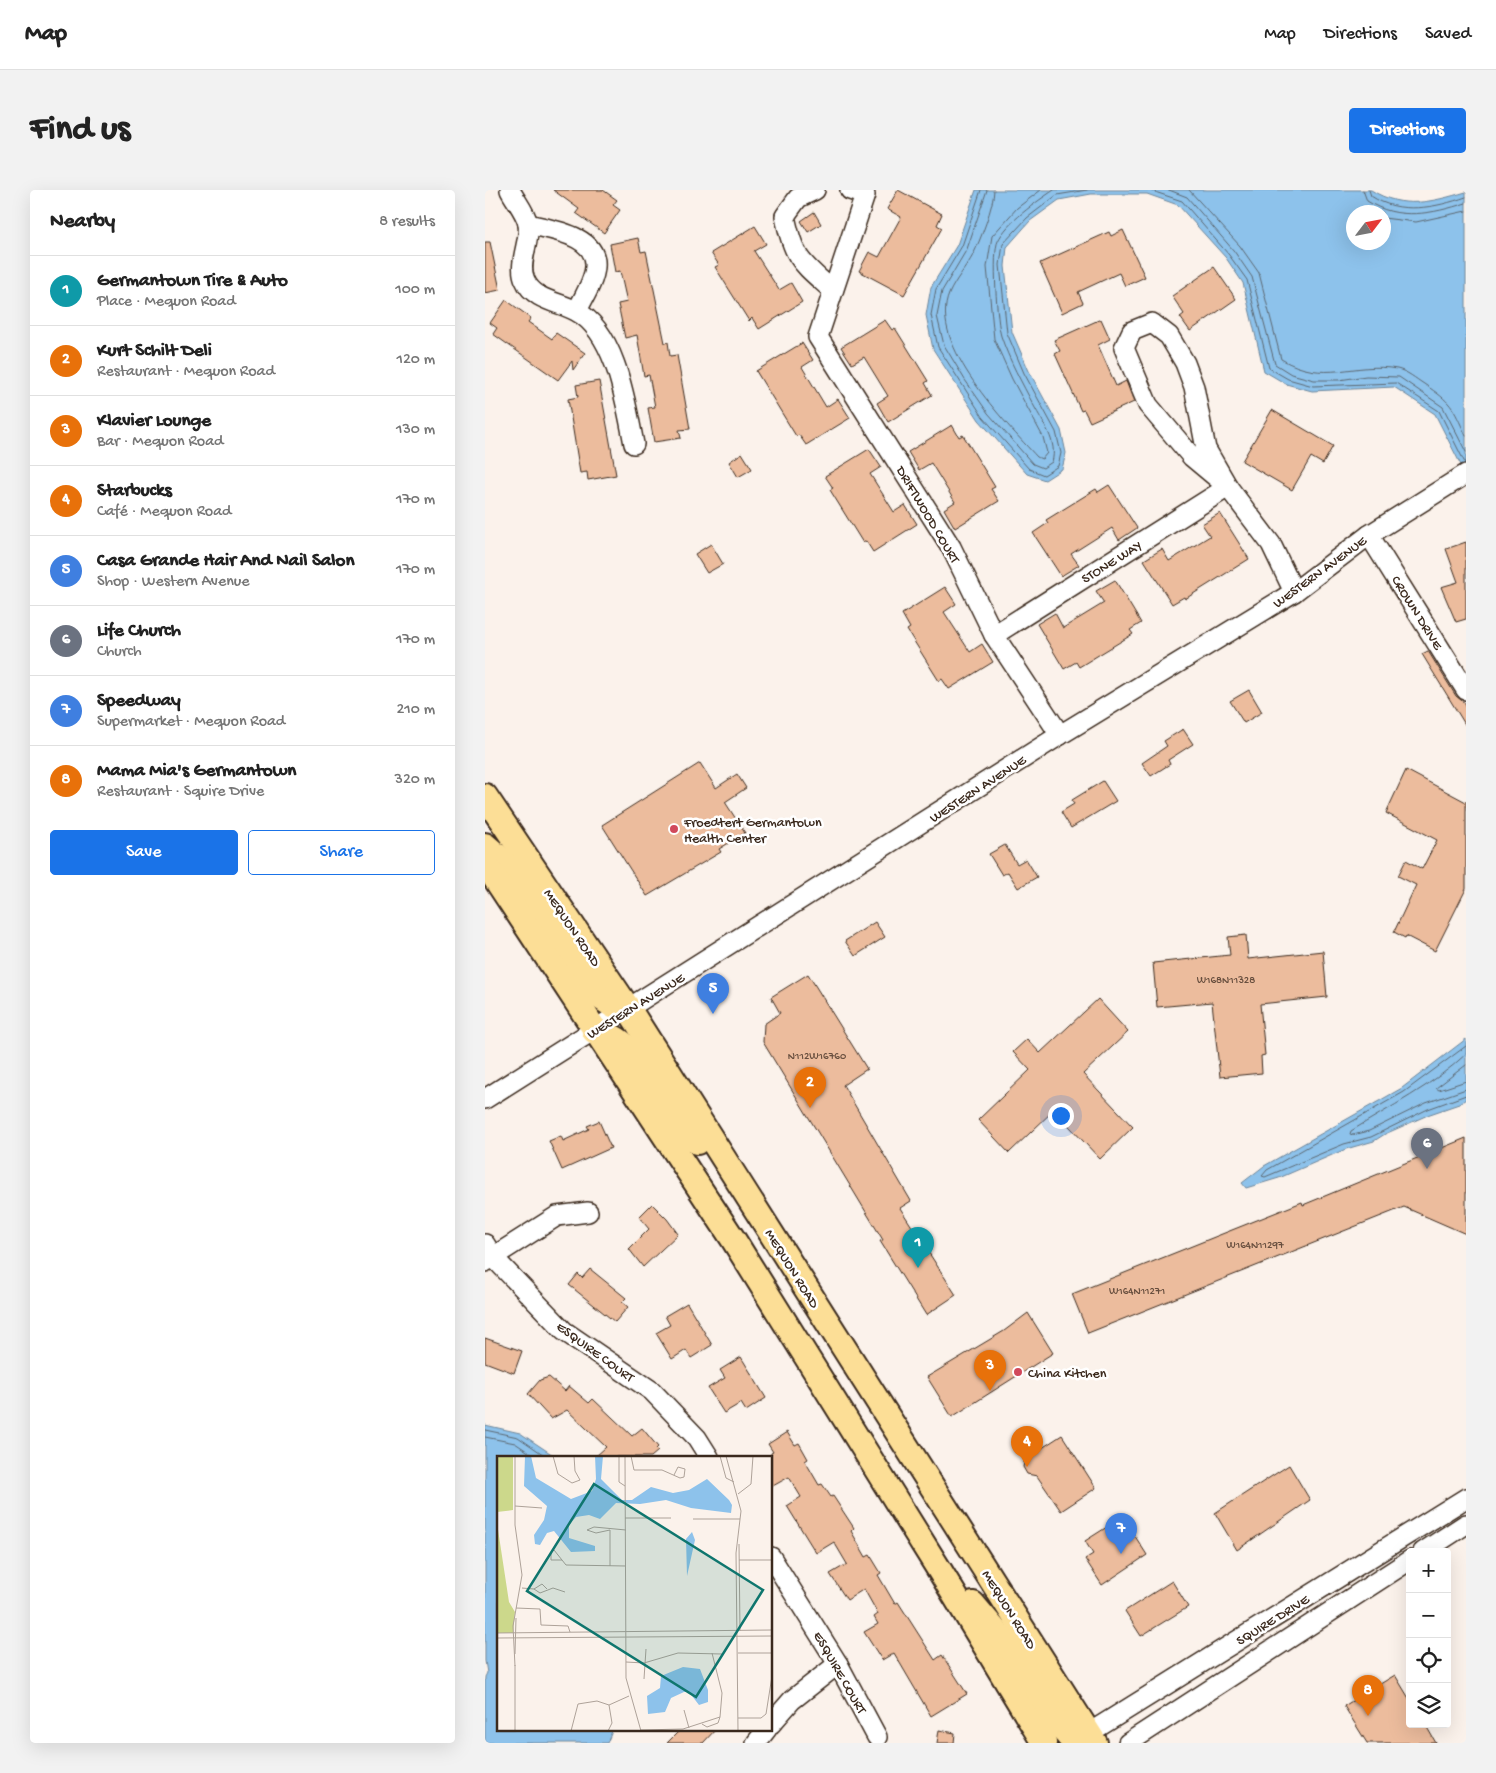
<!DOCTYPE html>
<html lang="en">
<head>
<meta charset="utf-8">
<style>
	:root { --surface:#fff; --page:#f2f2f2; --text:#222; --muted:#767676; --line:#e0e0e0; --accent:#1a73e8 }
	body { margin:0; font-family:"Gochi Hand",sans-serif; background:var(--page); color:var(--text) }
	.controls { position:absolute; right:15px; bottom:15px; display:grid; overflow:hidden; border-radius:5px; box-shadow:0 5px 20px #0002 }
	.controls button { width:45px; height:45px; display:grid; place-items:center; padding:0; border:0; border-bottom:1px solid var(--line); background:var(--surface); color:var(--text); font:25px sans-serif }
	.compass { position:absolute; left:861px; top:15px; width:45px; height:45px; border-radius:50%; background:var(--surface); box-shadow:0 5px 20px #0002; rotate:58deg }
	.you { position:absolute; left:575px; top:925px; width:18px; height:18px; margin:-12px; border:4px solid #fff; border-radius:50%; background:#1a73e8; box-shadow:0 0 0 8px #1a73e833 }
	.badge { display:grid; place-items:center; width:32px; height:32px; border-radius:50%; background:var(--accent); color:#fff; font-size:16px; font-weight:700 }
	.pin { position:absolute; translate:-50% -41px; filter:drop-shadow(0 1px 2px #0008) }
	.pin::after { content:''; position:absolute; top:26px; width:18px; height:15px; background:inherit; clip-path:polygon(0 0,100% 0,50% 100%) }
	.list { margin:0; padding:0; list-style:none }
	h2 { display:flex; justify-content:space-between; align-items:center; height:65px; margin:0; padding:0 20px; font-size:21px }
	h2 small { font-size:16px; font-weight:400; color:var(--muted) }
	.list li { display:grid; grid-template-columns:32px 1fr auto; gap:15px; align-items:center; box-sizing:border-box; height:70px; padding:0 20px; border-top:1px solid var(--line) }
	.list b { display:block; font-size:19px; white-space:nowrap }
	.list p { margin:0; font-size:16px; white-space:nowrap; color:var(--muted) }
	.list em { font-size:16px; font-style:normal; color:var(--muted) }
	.actions { display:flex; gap:10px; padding:15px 20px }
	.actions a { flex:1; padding:11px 0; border:1px solid var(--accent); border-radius:5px; text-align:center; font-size:18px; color:var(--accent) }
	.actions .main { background:var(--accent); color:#fff }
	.icon { flex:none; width:28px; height:28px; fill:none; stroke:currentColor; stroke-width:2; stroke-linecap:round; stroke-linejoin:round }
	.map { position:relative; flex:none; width:981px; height:1553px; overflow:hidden; border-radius:5px }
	header { display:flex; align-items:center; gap:30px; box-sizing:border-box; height:70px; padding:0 25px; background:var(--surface); border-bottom:1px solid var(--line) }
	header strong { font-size:24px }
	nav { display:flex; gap:28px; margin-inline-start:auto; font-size:18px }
	.intro { display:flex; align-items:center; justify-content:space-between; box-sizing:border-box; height:120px; padding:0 30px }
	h1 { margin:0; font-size:35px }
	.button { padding:12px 22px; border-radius:5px; background:var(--accent); color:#fff; font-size:18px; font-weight:700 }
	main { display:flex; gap:30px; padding:0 30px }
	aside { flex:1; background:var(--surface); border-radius:5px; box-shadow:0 5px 20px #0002 }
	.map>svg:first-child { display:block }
	.water { fill:#8dc2eb; stroke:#6c8599; fill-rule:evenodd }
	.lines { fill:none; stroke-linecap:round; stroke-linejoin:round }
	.shore { stroke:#5c6770; stroke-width:1 }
	.building { fill:#ecbc9d; stroke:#3b2a1e }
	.minor-casing { stroke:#3b2a1e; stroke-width:22 }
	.major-casing { stroke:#3b2a1e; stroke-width:28 }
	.minor { stroke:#fff; stroke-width:19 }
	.major { stroke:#fcde96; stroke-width:24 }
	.poi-dot { fill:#d1495b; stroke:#fff; stroke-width:2 }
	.labels { text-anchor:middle; stroke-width:5; stroke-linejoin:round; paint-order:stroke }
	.number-label { font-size:11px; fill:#674e3e }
	.street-label { font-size:14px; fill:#3b2a1e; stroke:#fff }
	.poi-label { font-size:14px; fill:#3b2a1e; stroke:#fff; text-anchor:start }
	.inset-road { fill:none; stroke:#aea299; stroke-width:1 }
	.view { fill:#0f766e; fill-opacity:0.15; stroke:#0f766e; stroke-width:2.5 }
	.inset-edge { fill:none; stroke:#3b2a1e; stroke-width:2.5 }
</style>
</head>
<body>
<header>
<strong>Map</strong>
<nav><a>Map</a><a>Directions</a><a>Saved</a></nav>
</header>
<div class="intro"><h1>Find us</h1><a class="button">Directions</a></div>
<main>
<aside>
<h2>Nearby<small>8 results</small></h2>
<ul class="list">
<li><span class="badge" style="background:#0f9aa8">1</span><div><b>Germantown Tire &amp; Auto</b><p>Place · Mequon Road</p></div><em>100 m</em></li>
<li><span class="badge" style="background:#e8710a">2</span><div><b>Kurt Schilt Deli</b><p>Restaurant · Mequon Road</p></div><em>120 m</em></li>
<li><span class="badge" style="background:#e8710a">3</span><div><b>Klavier Lounge</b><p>Bar · Mequon Road</p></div><em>130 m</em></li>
<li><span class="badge" style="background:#e8710a">4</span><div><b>Starbucks</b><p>Café · Mequon Road</p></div><em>170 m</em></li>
<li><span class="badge" style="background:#3f7fe0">5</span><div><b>Casa Grande Hair And Nail Salon</b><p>Shop · Western Avenue</p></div><em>170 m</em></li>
<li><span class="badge" style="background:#6b7280">6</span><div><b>Life Church</b><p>Church</p></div><em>170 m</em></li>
<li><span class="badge" style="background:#3f7fe0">7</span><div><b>Speedway</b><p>Supermarket · Mequon Road</p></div><em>210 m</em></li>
<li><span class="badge" style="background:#e8710a">8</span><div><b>Mama Mia's Germantown</b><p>Restaurant · Squire Drive</p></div><em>320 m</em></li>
</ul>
<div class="actions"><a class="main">Save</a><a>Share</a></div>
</aside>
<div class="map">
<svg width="981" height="1553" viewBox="0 0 981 1553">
	<rect width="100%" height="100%" fill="#fbf2eb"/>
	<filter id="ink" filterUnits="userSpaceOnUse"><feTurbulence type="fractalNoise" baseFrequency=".02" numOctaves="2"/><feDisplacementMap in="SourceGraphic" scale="10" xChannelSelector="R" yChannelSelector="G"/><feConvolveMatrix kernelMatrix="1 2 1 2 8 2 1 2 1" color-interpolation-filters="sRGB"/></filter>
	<g filter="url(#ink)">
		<g class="water">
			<path d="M491,0H886C918,20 946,12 981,2V285L950,224L909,197L827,201L801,194L779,181L758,93L741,68L693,15L662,4H606L574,10L545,31L522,57L520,76L527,142L544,181L576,240L581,263L577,279L560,290L542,284L494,230L448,159L441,125L446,97L472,55ZM868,22H898V52H868Z"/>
			<path d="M981,849V909L974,914L945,924L900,944L889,951L861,959L794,988L761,998L757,993L779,976L917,898Z"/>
			<path d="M0,1235L35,1243L71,1267H14V1539H128L122,1553H0V1487L2,1483L0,1471Z"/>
		</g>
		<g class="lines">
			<g class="shore">
				<path d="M496,0L477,56L451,99L446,125L453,157L498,227L544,279L559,285L573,276L576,263L571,242L539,183L522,143L515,75L518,54L542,28L572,5L602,0"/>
				<path d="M502,0L482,59L457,101L452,126L459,155L480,190L503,223L548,274L558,278L567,272C573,252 558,233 549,216C537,193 524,170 516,146C512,133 507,62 513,51C522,32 551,12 569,0"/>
				<path d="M509,0C509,15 495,51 488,65C481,78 470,90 464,104C443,154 521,233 552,267L557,269L562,263L558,247L527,189L509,149L502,77L507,46L532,18L556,0"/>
				<path d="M664,0L697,11L744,65L762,90L784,178L803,189L828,196L911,193L954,221L980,273"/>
				<path d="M684,0L702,7L749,61L767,87L790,174L806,184L829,190H854L881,186L914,187L958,217L981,262"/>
				<path d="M704,0L755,56L774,83L796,169C840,195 869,171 912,179C922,181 931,189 939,194C967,213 967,215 981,246"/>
				<path d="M878,0L882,11C913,31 947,24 981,13"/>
				<path d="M884,0L886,6C914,25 950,18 981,7"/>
				<path d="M898,28L931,32L981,21"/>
				<path d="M981,856L919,902L782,980L777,986L780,987L859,954L886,947L943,919L981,905"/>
				<path d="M981,864C947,896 905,917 866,941L865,944L868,945L884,941L941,913L981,899"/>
				<path d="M981,875L951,898L954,900L981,891"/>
				<path d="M0,1240L33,1247L62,1267"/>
				<path d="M0,1247L30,1253L51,1267"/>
			</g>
		</g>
		<g class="building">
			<path d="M68,0H118L132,10L128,15L135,20L119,43L91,23L94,19Z"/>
			<path d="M413,0L457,24L452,35L457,38L419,105L374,81L384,62L394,67L416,27L402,19Z"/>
			<path d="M329,22L336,34L323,42L316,31Z"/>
			<path d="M270,36L281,54L269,61L294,100L306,93L317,112L274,139L267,128L264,131L230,77L234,75L226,63Z"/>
			<path d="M638,40L660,87L640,96L634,83L593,102L598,113L577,123L555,73L624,42L626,46Z"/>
			<path d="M153,48L156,62L161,61L180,153L183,152L185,166L192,165L205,239L194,240L196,248L169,252L163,218L170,217L164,185L159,186L152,145L140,148L133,114L142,112L135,81L130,82L125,54Z"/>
			<path d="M0,52H5L15,100L0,103Z"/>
			<path d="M729,77L751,109L705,141L695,127L699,124L687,106Z"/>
			<path d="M21,110L46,128L43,132L67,149L71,143L100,163L88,180L87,171L73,190L8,144L12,138L5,133Z"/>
			<path d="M616,129L625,149L613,155L631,196L641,191L649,212L605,232L599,220L596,221L570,164L575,161L569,150Z"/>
			<path d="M400,130L407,140L410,138L443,191L440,193L447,205L403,232L392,213L403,206L379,167L367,174L356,157Z"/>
			<path d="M317,153L328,170L317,177L341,217L353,209L365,228L321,255L314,245L311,246L271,181Z"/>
			<path d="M114,191L131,285L103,290L102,282L95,283L83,209L93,207L91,195Z"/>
			<path d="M787,220L848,256L838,274L826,267L807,300L757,271Z"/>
			<path d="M467,235L474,247L478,245L510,297L506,299L514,311L470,338L459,319L470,312L446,273L434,280L423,262Z"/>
			<path d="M384,259L396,277L385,284L409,322L420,315L432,334L388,362L381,351L378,353L345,300L348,298L340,286Z"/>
			<path d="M257,263L267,279L253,287L244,272Z"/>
			<path d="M624,295L652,338L634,350L627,338L586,364L594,375L576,386L548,343L563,333L561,330L611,299L613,302Z"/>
			<path d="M735,323L764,369L700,409L699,407L687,414L659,370L677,359L684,371L725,346L717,334Z"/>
			<path d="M981,352V429L971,432L956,397L973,392L961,359Z"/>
			<path d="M226,354L238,374L222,383L210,364Z"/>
			<path d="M630,390L656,433L645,440L648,444L594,477L591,472L579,479L552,434L570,423L578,438L619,413L611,401Z"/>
			<path d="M460,397L471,414L459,422L485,462L497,454L508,472L464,499L457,489L454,491L422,440L425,438L417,424Z"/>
			<path d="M943,461L971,506L981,514V536L937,464Z"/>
			<path d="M764,500L777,522L759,533L745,511Z"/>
			<path d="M698,539L708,554L683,570L685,574L666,586L657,573L682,556L679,551Z"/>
			<path d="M215,573L231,598L252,584L261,598L240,612L260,643L234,659L236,662L162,706L117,635Z"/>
			<path d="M921,580L981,612V699L950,761L921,746L920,748L909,742L931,695L913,686L921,670L937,679L952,650L901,623Z"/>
			<path d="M618,591L631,611L586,638L576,622L589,614L587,610Z"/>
			<path d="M520,655L532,674L541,669L552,687L533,698L523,682L517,685L504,664Z"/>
			<path d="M390,732L400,747L370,766L360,751Z"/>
			<path d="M761,745L763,769L838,761L842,807L775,814L780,865L776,866L777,883L735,887L727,812L672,817L668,773L745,765L743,747Z"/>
			<path d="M323,784L382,879L358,895L426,1011L415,1018L471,1105L441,1125L395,1051L398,1050L278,852L279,834L295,823L286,807Z"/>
			<path d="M613,809L643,842L598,884L648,937L615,969L569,920L524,963L493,930L545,880L528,862L542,849L555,863Z"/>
			<path d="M114,931L126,958L77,980L64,951L76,946L78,951L104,939L102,936Z"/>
			<path d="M981,948V1044L919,1017L603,1143L587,1104L817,1012L818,1015Z"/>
			<path d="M167,1014L182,1029L193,1044L158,1077L144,1059L164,1039L154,1027Z"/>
			<path d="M105,1079L141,1108L137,1112L143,1117L130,1132L84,1095L93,1084L97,1088Z"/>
			<path d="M202,1113L227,1155L206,1168L201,1160L187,1169L171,1143L185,1135L180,1126Z"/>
			<path d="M543,1123L568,1163L467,1227L442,1187L519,1141Z"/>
			<path d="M0,1148L37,1161L29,1183L0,1172Z"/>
			<path d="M256,1167L281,1208L261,1221L256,1213L239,1223L223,1198L240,1188L235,1180Z"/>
			<path d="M64,1187L80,1201L84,1196L104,1213L108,1209L147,1246L157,1238L173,1257L171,1259L173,1261L166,1267H110L121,1257L82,1220L66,1229L43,1204L55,1190Z"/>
			<path d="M302,1242L310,1255L314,1253L323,1269L320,1271L334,1295L337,1294L346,1307L348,1306L369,1338L366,1341L381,1367L385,1365L396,1383L393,1385L410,1414L413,1412L450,1470L457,1465L482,1504L446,1526L409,1463L397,1470L379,1442L393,1434L389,1427L393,1424L379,1399L362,1410L345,1384L362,1374L349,1352L331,1363L302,1316L316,1307L304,1287L286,1297V1263L288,1262L283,1254Z"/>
			<path d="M577,1245L611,1298L576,1321L552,1286L542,1284L538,1277L540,1269L546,1265L543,1262L555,1254L557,1258Z"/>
			<path d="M804,1275L825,1310L752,1360L730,1323Z"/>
			<path d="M622,1337L630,1350L646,1340L662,1365L617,1395L600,1369L608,1364L600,1351Z"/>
			<path d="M687,1391L703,1417L656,1446L640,1421Z"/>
			<path d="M910,1485L925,1510V1534H940L951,1553H882L859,1516Z"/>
			<path d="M196,1539H231L218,1553H182Z"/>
			<path d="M454,1540L470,1543L469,1553H452Z"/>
		</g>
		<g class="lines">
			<defs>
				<g id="minor">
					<path d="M25,0C30,10 41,23 43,34C46,50 32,74 40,90C48,110 74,112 91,121C131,142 141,214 149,254"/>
					<path d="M330,0L313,8L300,26C309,70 316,72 348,101"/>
					<path d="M365,0L380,5L333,147L466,357L509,445L575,545"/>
					<path d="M43,34C66,40 113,45 110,77C109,92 98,108 92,121"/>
					<path d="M743,297L707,267L663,215L639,158L647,141L667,133L684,146L700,173L709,197L721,259L743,297L786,354L809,402"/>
					<path d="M884,345L981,500"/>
					<path d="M509,445L743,297"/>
					<path d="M0,909L575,545L809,402L884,345L981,284"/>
					<path d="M0,1054L8,1067L79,1141L167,1201L212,1248L224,1267"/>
					<path d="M0,1072L72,1026L103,1022"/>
					<path d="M938,1362L981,1334"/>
					<path d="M286,1367L353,1474L392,1547"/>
					<path d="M286,1534L307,1510L353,1474"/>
					<path d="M271,1553L282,1539"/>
					<path d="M595,1553L604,1543L981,1308"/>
					<path d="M643,1553L925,1370"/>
				</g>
				<g id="major">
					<path d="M0,606L143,818L610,1553"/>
					<path d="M0,655C49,694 74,757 112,805L128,816L143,818"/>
					<path d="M0,673L248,1049L455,1381L559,1553"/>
					<path d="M109,841C144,846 156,875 173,902C184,919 198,937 212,952"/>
					<path d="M488,1414L530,1464L575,1536L589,1553"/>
				</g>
			</defs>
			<use href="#minor" class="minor-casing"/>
			<use href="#major" class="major-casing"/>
			<use href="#minor" class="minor"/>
			<use href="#major" class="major"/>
		</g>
	</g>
	<g class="poi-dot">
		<circle cx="189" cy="639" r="5"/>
		<circle cx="533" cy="1182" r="5"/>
	</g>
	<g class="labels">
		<g class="number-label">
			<text x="741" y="793">W168N11328</text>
			<text x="332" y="869">N112W16760</text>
			<text x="770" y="1058">W164N11297</text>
			<text x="652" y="1104">W164N11271</text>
		</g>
		<g class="street-label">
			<text transform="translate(444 324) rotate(59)" y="5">DRIFTWOOD COURT</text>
			<text transform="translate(626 371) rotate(-32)" y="5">STONE WAY</text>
			<text transform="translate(834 381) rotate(-36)" y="5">WESTERN AVENUE</text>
			<text transform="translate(933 422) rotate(58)" y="5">CROWN DRIVE</text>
			<text transform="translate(492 598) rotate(-33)" y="5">WESTERN AVENUE</text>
			<text transform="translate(88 737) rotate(56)" y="5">MEQUON ROAD</text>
			<text transform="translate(150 815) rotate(-32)" y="5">WESTERN AVENUE</text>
			<text transform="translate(308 1078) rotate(58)" y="5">MEQUON ROAD</text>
			<text transform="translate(111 1161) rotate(36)" y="5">ESQUIRE COURT</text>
			<text transform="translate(525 1419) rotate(58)" y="5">MEQUON ROAD</text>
			<text transform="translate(787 1429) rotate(-32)" y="5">SQUIRE DRIVE</text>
			<text transform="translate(356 1482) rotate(60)" y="5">ESQUIRE COURT</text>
		</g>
		<g class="poi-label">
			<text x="199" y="636">Froedtert Germantown<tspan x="199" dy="16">Health Center</tspan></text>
			<text x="543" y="1187">China Kitchen</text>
		</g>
	</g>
	<g transform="translate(12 1266)">
		<rect width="275" height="275" fill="#fbf2eb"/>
		<path d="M0,0H16V54L0,56ZM0,67L12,146L18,156L16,177H0Z" fill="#ccd88b"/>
		<path d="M28,0H34L39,22L74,43L95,35L99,23L98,0H106L104,23L125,44H135L154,31L176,37L192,34L210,23L232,44L235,49L234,57L194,52L169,44L143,48L119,47L103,63L92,59L79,61L72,69V82L98,90V95L74,96L57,75L50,77L43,89L38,88L37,79L47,64L50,50L27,30ZM195,76L198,84L190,120L189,83ZM186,211L203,213L211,234V246L202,249L192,236H187L174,242L168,256L151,258L150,240L163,232L164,220Z" fill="#8dc2eb"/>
		<path class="inset-road" d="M56,0L61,18L75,27L83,24L78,15L77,0M122,0V26L128,30M128,0L129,222L144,275M134,0L137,14H165L183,22L187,21L188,13L181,11L177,19M223,0L229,22L237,26M229,0L244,55L239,97L241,275M241,38L254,28L256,0M18,50L45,52M128,62H174M196,63H243M113,74L99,77L90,74L97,71L129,74M113,74V110M242,88L243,175M65,104H54V96L57,94L69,109L129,110M242,104H275M25,132L37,133L43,137L56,132L68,136M37,133L45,128L50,133M19,152L43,153L44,169L71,170L73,176M0,177L275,174M0,182L275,180M241,197H275M18,198L19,162M129,206L147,207L181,197L225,198M18,210L16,170L25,119L18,69V0M147,223L149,193M112,249L132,240M187,254L192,272M241,262H264L269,258L275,220M205,268L210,271L221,267L223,261M144,274L186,273L223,261L225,237L215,197M18,275V209M74,275L81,248L100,245L112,249M111,275L115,267L112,249"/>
		<path class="view" d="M97,28L266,134L199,241L30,135Z"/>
		<rect width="275" height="275" class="inset-edge"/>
	</g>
</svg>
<div class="controls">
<button>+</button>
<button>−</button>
<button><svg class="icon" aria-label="locate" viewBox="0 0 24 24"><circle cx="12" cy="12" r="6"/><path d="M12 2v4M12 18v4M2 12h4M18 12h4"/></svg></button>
<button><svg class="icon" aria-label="layers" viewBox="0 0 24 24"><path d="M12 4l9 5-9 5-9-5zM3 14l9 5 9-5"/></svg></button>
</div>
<svg class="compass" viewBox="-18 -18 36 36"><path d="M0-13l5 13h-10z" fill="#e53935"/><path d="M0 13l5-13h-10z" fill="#767676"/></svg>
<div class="you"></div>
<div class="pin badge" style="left:433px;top:1078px;background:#0f9aa8">1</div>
<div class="pin badge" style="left:325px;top:918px;background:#e8710a">2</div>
<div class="pin badge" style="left:505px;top:1201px;background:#e8710a">3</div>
<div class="pin badge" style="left:542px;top:1277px;background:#e8710a">4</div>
<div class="pin badge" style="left:228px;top:824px;background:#3f7fe0">5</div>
<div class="pin badge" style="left:942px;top:979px;background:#6b7280">6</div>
<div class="pin badge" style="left:636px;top:1364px;background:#3f7fe0">7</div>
<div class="pin badge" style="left:883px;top:1526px;background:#e8710a">8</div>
</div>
</main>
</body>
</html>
